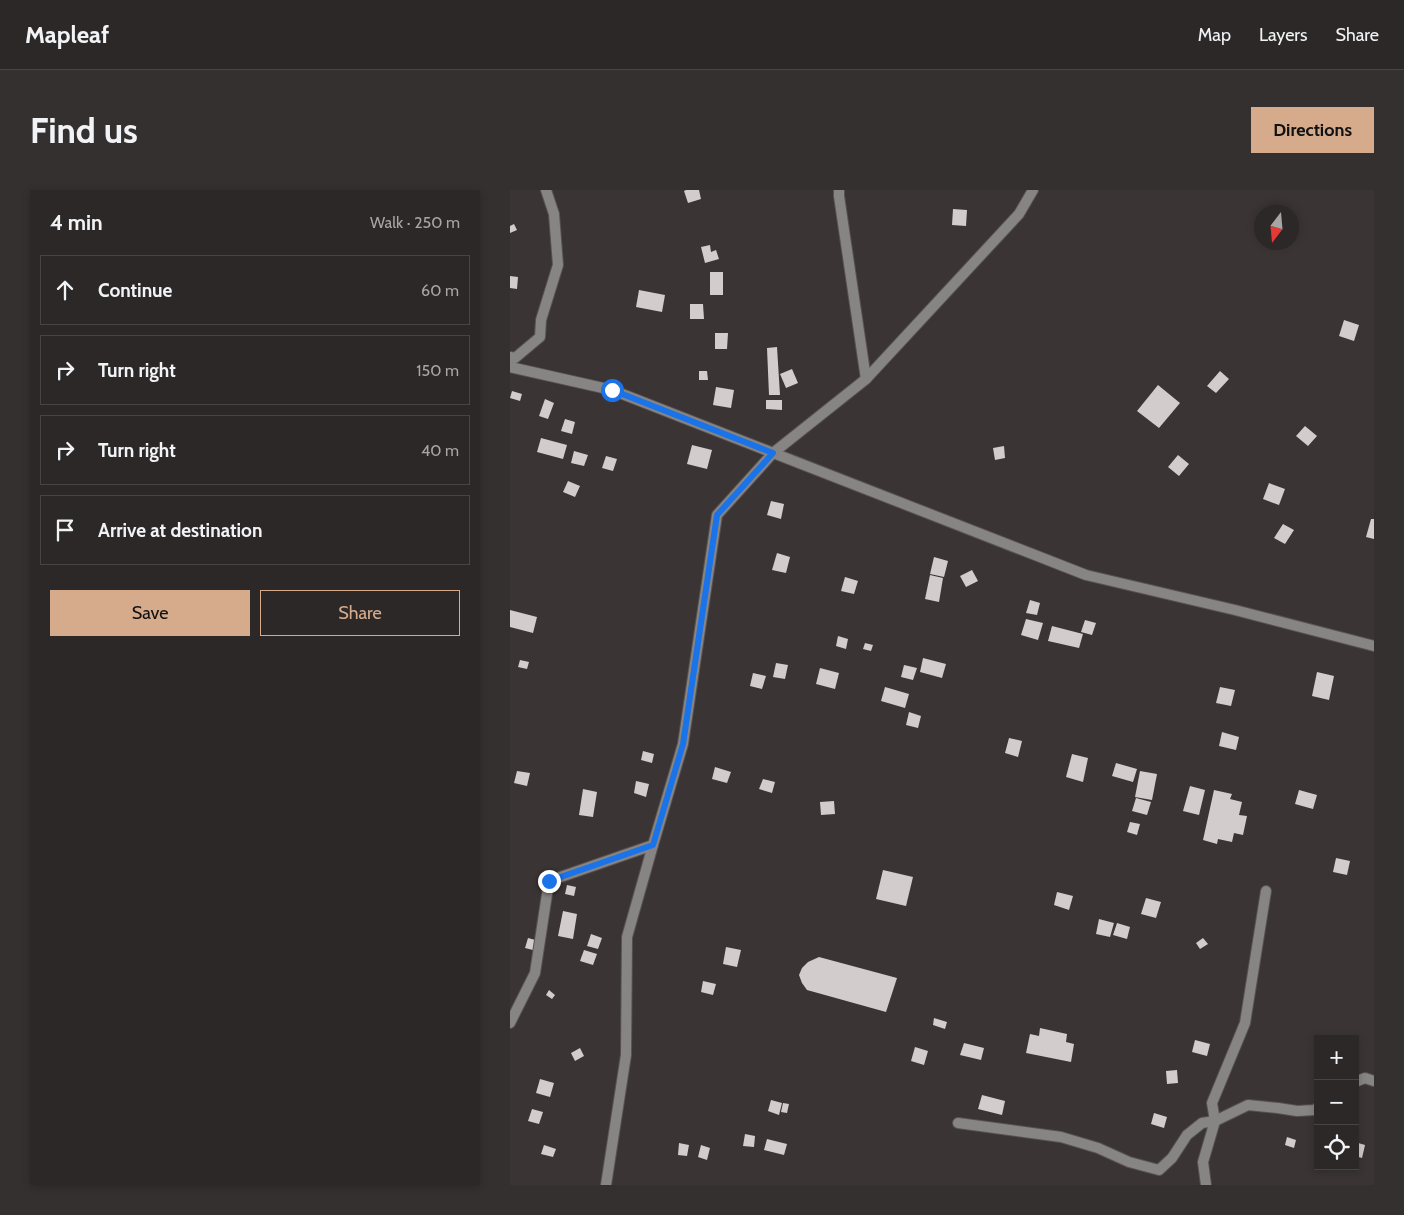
<!DOCTYPE html>
<html lang="en">
<head>
<meta charset="utf-8">
<style>
	:root { --surface:#2c2827; --page:#34302f; --text:#f1f3f6; --muted:#a6a6a7; --line:#484444; --accent:#d6ab8b }
	body { margin:0; font-family:Cabin,sans-serif; background:var(--page); color:var(--text) }
	.controls { position:absolute; right:15px; bottom:15px; display:grid; overflow:hidden; border-radius:0px; box-shadow:0 2px 8px #0003 }
	.controls button { width:45px; height:45px; display:grid; place-items:center; padding:0; border:0; border-bottom:1px solid var(--line); background:var(--surface); color:var(--text); font:25px sans-serif }
	.compass { position:absolute; left:744px; top:15px; width:45px; height:45px; border-radius:50%; background:var(--surface); box-shadow:0 2px 8px #0003; rotate:196deg }
	.stop { position:absolute; width:15px; height:15px; margin:-11px; border:4px solid #1a73e8; border-radius:50%; background:#fff }
	.stop.end { background:#1a73e8; border-color:#fff; box-shadow:0 1px 5px #0008 }
	.list { margin:0; padding:0; list-style:none }
	h2 { display:flex; justify-content:space-between; align-items:center; height:65px; margin:0; padding:0 20px; font-size:21px }
	h2 small { font-size:16px; font-weight:400; color:var(--muted) }
	.list li { display:grid; grid-template-columns:32px 1fr auto; gap:15px; align-items:center; box-sizing:border-box; height:70px; margin:0 10px 10px; padding:0 10px; border:1px solid var(--line); border-radius:0px }
	.list b { display:block; font-size:19px; white-space:nowrap }
	.list em { font-size:16px; font-style:normal; color:var(--muted) }
	.actions { display:flex; gap:10px; padding:15px 20px }
	.actions a { flex:1; padding:11px 0; border:1px solid var(--accent); border-radius:0px; text-align:center; font-size:18px; color:var(--accent) }
	.actions .main { background:var(--accent); color:#111 }
	.icon { flex:none; width:28px; height:28px; fill:none; stroke:currentColor; stroke-width:2; stroke-linecap:round; stroke-linejoin:round }
	.map { position:relative; flex:none; width:864px; height:995px; overflow:hidden; border-radius:0px }
	header { display:flex; align-items:center; gap:30px; box-sizing:border-box; height:70px; padding:0 25px; background:var(--surface); border-bottom:1px solid var(--line) }
	header strong { font-size:24px }
	nav { display:flex; gap:28px; margin-inline-start:auto; font-size:18px }
	.intro { display:flex; align-items:center; justify-content:space-between; box-sizing:border-box; height:120px; padding:0 30px }
	h1 { margin:0; font-size:35px }
	.button { padding:12px 22px; border-radius:0px; background:var(--accent); color:#111; font-size:18px; font-weight:700 }
	main { display:flex; gap:30px; padding:0 30px }
	aside { flex:1; background:var(--surface); border-radius:0px; box-shadow:0 2px 8px #0003 }
	.map>svg:first-child { display:block }
	.building { fill:#d2cccd }
	.lines { fill:none; stroke-linecap:round; stroke-linejoin:round }
	.minor-casing { stroke:#585352; stroke-width:12 }
	.minor { stroke:#878583; stroke-width:10 }
	.route { stroke:#1a73e8; stroke-width:6 }
</style>
</head>
<body>
<header>
<strong>Mapleaf</strong>
<nav><a>Map</a><a>Layers</a><a>Share</a></nav>
</header>
<div class="intro"><h1>Find us</h1><a class="button">Directions</a></div>
<main>
<aside>
<h2>4 min<small>Walk · 250 m</small></h2>
<ul class="list">
<li><svg class="icon" aria-label="ahead" viewBox="0 0 24 24"><path d="M12 20V5M6 11l6-6 6 6"/></svg><div><b>Continue</b></div><em>60 m</em></li>
<li><svg class="icon" aria-label="right" viewBox="0 0 24 24"><path d="M7 20v-9h11M14 6l5 5-5 5"/></svg><div><b>Turn right</b></div><em>150 m</em></li>
<li><svg class="icon" aria-label="right" viewBox="0 0 24 24"><path d="M7 20v-9h11M14 6l5 5-5 5"/></svg><div><b>Turn right</b></div><em>40 m</em></li>
<li><svg class="icon" aria-label="arrive" viewBox="0 0 24 24"><path d="M6 21V4h12l-3 4 3 4H6"/></svg><div><b>Arrive at destination</b></div></li>
</ul>
<div class="actions"><a class="main">Save</a><a>Share</a></div>
</aside>
<div class="map">
<svg width="864" height="995" viewBox="0 0 864 995">
	<rect width="100%" height="100%" fill="#3a3534"/>
	<g class="building">
		<path d="M176,0H189L191,9L178,13L174,1Z"/>
		<path d="M443,19L457,20L456,36L442,35Z"/>
		<path d="M4,34L7,40L0,43V36Z"/>
		<path d="M200,55L201,62L206,60L209,69L195,73L191,57Z"/>
		<rect x="200" y="82" width="13" height="23"/>
		<path d="M0,86L8,87L7,99L0,98Z"/>
		<path d="M129,100L155,105L152,122L126,117Z"/>
		<path d="M180,114H193L194,129H180Z"/>
		<path d="M834,130L849,135L844,151L829,146Z"/>
		<path d="M205,143H218L217,159H205Z"/>
		<path d="M267,157L270,205H259L257,158Z"/>
		<path d="M282,179L288,193L276,198L270,184Z"/>
		<path d="M189,181H197L198,190H189Z"/>
		<path d="M710,181L719,189L706,203L697,196Z"/>
		<path d="M648,195L670,213L649,238L627,221Z"/>
		<path d="M206,197L224,200L221,218L203,215Z"/>
		<path d="M2,201L12,204L10,211L0,208Z"/>
		<path d="M35,209L44,213L38,229L29,226Z"/>
		<path d="M256,210H272V220L256,219Z"/>
		<path d="M55,229L65,232L62,244L51,241Z"/>
		<path d="M795,236L807,246L798,256L786,246Z"/>
		<path d="M31,248L57,255L53,269L27,262Z"/>
		<path d="M182,255L202,260L197,279L177,274Z"/>
		<path d="M494,256L495,268L485,270L483,258Z"/>
		<path d="M64,261L78,265L74,276L61,273Z"/>
		<path d="M668,265L679,274L669,286L658,277Z"/>
		<path d="M96,266L107,269L103,281L92,278Z"/>
		<path d="M58,291L70,296L65,307L53,302Z"/>
		<path d="M759,293L775,299L769,315L753,309Z"/>
		<path d="M261,311L274,314L271,329L257,325Z"/>
		<path d="M861,329H864V349L856,347Z"/>
		<path d="M773,334L784,340L775,354L764,348Z"/>
		<path d="M267,363L280,367L276,383L262,380Z"/>
		<path d="M424,367L438,371L434,387L420,384Z"/>
		<path d="M462,380L468,391L456,397L450,386Z"/>
		<path d="M420,385L433,388L429,412L415,409Z"/>
		<path d="M335,387L348,391L344,404L331,401Z"/>
		<path d="M520,410L530,413L527,425L516,423Z"/>
		<path d="M0,420L27,427L23,443L0,437Z"/>
		<path d="M516,429L533,433L528,450L511,445Z"/>
		<path d="M575,430L586,433L582,445L571,442Z"/>
		<path d="M542,436L573,444L569,458L538,451Z"/>
		<path d="M328,446L338,449L336,459L326,456Z"/>
		<path d="M355,453L363,455L361,461L353,459Z"/>
		<path d="M413,468L436,474L432,488L410,482Z"/>
		<path d="M10,470L19,472L17,479L8,477Z"/>
		<path d="M266,473L278,475L275,489L263,487Z"/>
		<path d="M394,475L407,478L403,490L391,487Z"/>
		<path d="M310,478L329,483L325,499L306,494Z"/>
		<path d="M807,482L824,486L819,510L802,506Z"/>
		<path d="M243,483L256,486L252,499L240,496Z"/>
		<path d="M375,497L399,504L395,518L371,511Z"/>
		<path d="M710,497L725,500L721,516L706,513Z"/>
		<path d="M399,522L411,526L408,538L396,535Z"/>
		<path d="M712,542L729,547L726,560L709,556Z"/>
		<path d="M499,548L512,551L508,567L495,563Z"/>
		<path d="M133,561L144,564L142,573L131,570Z"/>
		<path d="M562,564L578,568L573,592L556,587Z"/>
		<path d="M606,573L627,579L623,592L602,586Z"/>
		<path d="M205,577L221,582L217,593L202,589Z"/>
		<path d="M7,581L20,583L17,596L4,593Z"/>
		<path d="M630,581L647,584L642,610L625,607Z"/>
		<path d="M253,589L265,592L262,603L249,599Z"/>
		<path d="M126,591L139,594L136,607L124,603Z"/>
		<path d="M680,596L695,600L689,625L673,621Z"/>
		<path d="M73,599L87,602L83,627L69,625Z"/>
		<path d="M704,600L722,604L720,609L732,612L729,625L737,626L733,645L724,643L722,652L708,649L707,654L693,650Z"/>
		<path d="M789,600L807,605L803,619L785,614Z"/>
		<path d="M626,608L641,612L637,625L622,621Z"/>
		<path d="M324,611L325,624L311,625L310,612Z"/>
		<path d="M620,632L630,634L627,645L617,642Z"/>
		<path d="M826,668L840,671L837,685L823,682Z"/>
		<path d="M373,680L403,687L396,716L366,709Z"/>
		<path d="M57,695L66,697L64,706L55,704Z"/>
		<path d="M547,702L563,706L559,720L544,715Z"/>
		<path d="M636,708L651,712L646,728L631,724Z"/>
		<path d="M53,721L67,724L63,749L48,746Z"/>
		<path d="M589,729L604,733L600,747L586,744Z"/>
		<path d="M607,733L620,737L617,749L603,745Z"/>
		<path d="M81,744L92,748L88,759L77,756Z"/>
		<path d="M18,748L29,751L27,761L15,758Z"/>
		<path d="M693,748L698,754L690,759L686,753Z"/>
		<path d="M216,757L231,760L227,777L213,774Z"/>
		<path d="M74,760L87,764L83,775L70,771Z"/>
		<path d="M309,767L387,788L376,822L297,800L292,793L289,785L292,778L298,772Z"/>
		<path d="M193,791L206,794L203,805L191,802Z"/>
		<path d="M39,800L45,805L42,809L36,805Z"/>
		<path d="M424,828L437,832L435,839L423,835Z"/>
		<path d="M530,838L557,844L556,852L564,854L561,872L516,863L520,844L529,846Z"/>
		<path d="M685,850L700,854L697,866L682,862Z"/>
		<path d="M454,853L474,858L471,870L450,865Z"/>
		<path d="M405,857L418,861L414,875L401,871Z"/>
		<path d="M70,858L74,866L65,871L61,863Z"/>
		<path d="M667,880L668,893L657,894L656,881Z"/>
		<path d="M30,889L44,893L40,907L26,903Z"/>
		<path d="M472,905L495,911L492,925L468,919Z"/>
		<path d="M261,910L272,913L269,925L258,921Z"/>
		<path d="M273,913L279,914L277,923L271,922Z"/>
		<path d="M22,919L33,922L29,934L18,931Z"/>
		<path d="M644,923L657,927L654,938L641,934Z"/>
		<path d="M235,944L245,946L244,957L233,956Z"/>
		<path d="M777,947L786,950L784,958L775,955Z"/>
		<path d="M257,949L277,954L274,965L254,960Z"/>
		<path d="M845,952L855,955L852,968L845,966Z"/>
		<path d="M169,953L179,955L177,966L168,965Z"/>
		<path d="M34,955L46,959L43,967L31,964Z"/>
		<path d="M191,955L200,958L197,970L188,967Z"/>
	</g>
	<g class="lines">
		<defs>
			<g id="minor">
				<path d="M329,0V6L356,189"/>
				<path d="M0,167L5,168L30,147L31,130L48,75L44,24L36,0"/>
				<path d="M0,177L102,200L576,385L725,420L864,456"/>
				<path d="M0,833L25,783L39,691L143,655L173,554L207,325L263,263L356,189L509,24L523,0"/>
				<path d="M845,892L855,888L864,891"/>
				<path d="M448,933L551,947L588,958L619,972L649,980L662,968L677,945L692,933L705,931L738,915L768,918L787,921L805,920L808,917"/>
				<path d="M96,995L116,865L117,747L143,655"/>
				<path d="M696,995L693,972L705,931L702,913L735,833L756,701"/>
			</g>
		</defs>
		<use href="#minor" class="minor-casing"/>
		<use href="#minor" class="minor"/>
	</g>
	<g class="lines">
		<path class="route" d="M39,691L143,655L173,554L207,325L263,263L102,200"/>
	</g>
</svg>
<div class="controls">
<button>+</button>
<button>−</button>
<button><svg class="icon" aria-label="locate" viewBox="0 0 24 24"><circle cx="12" cy="12" r="6"/><path d="M12 2v4M12 18v4M2 12h4M18 12h4"/></svg></button>
</div>
<svg class="compass" viewBox="-18 -18 36 36"><path d="M0-13l5 13h-10z" fill="#e53935"/><path d="M0 13l5-13h-10z" fill="#a6a6a7"/></svg>
<div class="stop" style="left:102px;top:200px"></div>
<div class="stop end" style="left:39px;top:691px"></div>
</div>
</main>
</body>
</html>
